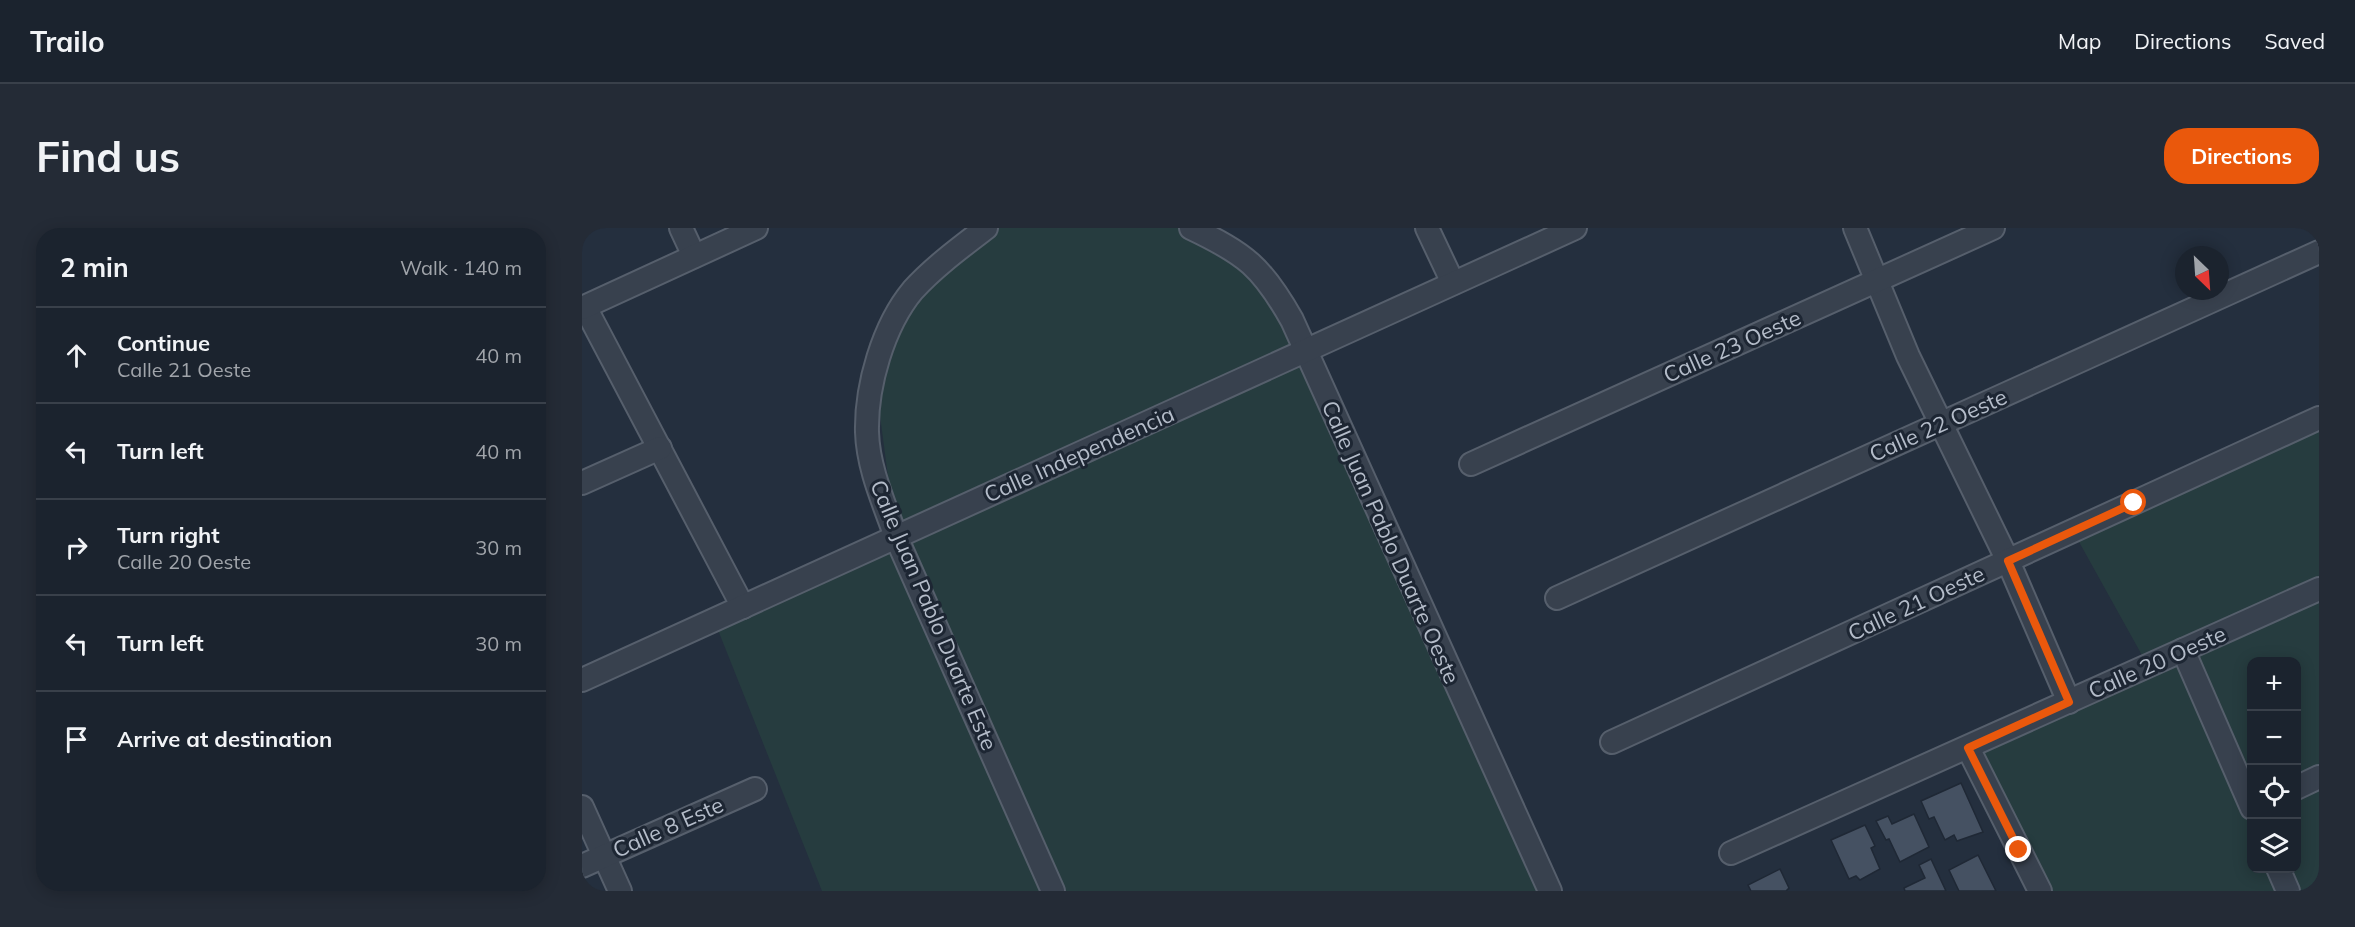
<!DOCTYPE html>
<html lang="en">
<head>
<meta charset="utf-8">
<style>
	:root { --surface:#1b232e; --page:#242b36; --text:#f1f3f6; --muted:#a0a4aa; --line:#39404a; --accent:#ea580c }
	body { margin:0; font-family:Mulish,sans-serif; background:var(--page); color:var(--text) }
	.controls { position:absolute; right:18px; bottom:18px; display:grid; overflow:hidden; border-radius:12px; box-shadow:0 3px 15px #0003 }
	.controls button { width:54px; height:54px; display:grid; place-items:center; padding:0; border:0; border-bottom:2px solid var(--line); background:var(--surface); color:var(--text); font:30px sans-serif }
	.compass { position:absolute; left:1593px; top:18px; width:54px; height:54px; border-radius:50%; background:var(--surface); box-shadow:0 3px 15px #0003; rotate:155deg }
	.stop { position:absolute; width:18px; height:18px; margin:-14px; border:4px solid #ea580c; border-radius:50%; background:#fff }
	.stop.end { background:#ea580c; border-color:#fff; box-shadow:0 2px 6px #0008 }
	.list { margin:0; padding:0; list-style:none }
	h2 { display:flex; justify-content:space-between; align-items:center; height:78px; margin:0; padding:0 24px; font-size:26px }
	h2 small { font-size:20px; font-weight:400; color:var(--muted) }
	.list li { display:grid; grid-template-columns:39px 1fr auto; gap:18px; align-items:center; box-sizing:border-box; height:96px; padding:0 24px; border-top:2px solid var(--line) }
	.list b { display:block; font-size:22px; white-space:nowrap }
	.list p { margin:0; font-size:20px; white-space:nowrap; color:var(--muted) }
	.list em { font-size:20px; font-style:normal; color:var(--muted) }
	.icon { flex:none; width:33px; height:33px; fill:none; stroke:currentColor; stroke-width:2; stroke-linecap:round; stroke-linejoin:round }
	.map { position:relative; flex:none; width:1737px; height:663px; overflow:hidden; border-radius:24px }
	header { display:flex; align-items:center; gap:36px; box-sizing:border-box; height:84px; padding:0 30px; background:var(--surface); border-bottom:2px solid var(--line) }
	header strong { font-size:28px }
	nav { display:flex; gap:33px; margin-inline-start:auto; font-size:21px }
	.intro { display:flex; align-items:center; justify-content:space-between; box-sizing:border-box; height:144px; padding:0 36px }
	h1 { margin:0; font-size:42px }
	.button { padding:15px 27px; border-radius:24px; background:var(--accent); color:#fff; font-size:21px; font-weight:700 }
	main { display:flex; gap:36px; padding:0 36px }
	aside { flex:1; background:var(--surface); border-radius:24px; box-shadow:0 3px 15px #0003 }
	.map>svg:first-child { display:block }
	.green { fill:#263c3f; fill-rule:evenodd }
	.building { fill:#455162; stroke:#1f2835; stroke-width:1.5 }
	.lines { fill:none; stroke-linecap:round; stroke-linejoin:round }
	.minor-casing { stroke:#565f6c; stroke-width:26 }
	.minor { stroke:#38414e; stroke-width:22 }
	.route { stroke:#ea580c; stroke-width:8 }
	.labels { text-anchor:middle; stroke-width:6; stroke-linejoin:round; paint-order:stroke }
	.street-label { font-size:22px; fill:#b4bcc9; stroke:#1d2633 }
</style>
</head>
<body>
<header>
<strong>Trailo</strong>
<nav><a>Map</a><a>Directions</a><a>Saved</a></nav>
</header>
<div class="intro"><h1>Find us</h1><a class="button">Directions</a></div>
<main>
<aside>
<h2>2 min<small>Walk · 140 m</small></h2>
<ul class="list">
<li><svg class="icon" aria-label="ahead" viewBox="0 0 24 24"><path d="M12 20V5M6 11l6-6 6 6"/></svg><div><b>Continue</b><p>Calle 21 Oeste</p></div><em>40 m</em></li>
<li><svg class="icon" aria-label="left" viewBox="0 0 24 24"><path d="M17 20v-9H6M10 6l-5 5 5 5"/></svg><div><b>Turn left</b></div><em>40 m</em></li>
<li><svg class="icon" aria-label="right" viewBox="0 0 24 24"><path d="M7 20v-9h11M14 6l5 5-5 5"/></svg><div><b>Turn right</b><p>Calle 20 Oeste</p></div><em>30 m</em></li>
<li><svg class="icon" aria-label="left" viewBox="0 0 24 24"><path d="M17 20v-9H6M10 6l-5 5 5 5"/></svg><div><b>Turn left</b></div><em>30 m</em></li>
<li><svg class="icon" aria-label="arrive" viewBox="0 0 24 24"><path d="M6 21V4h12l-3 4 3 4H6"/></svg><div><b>Arrive at destination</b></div></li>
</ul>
</aside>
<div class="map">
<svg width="1737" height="663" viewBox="0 0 1737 663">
	<rect width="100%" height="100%" fill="#242f3e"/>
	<g class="green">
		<path d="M404,0H610L690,58L968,663H240L132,392L314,309L292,142L308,98Z"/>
		<path d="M1737,184V663H1458L1386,520L1566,438L1491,303ZM1670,434H1714V640H1670Z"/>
	</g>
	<g class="building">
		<path d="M1379,555L1401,604L1375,613L1372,607L1363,612L1352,589L1347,591L1339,573Z"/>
		<path d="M1332,586L1347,619L1318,634L1307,611L1304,612L1294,593L1306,588L1310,596Z"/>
		<path d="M1283,597L1293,618L1289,620L1298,641L1278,652L1274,648L1267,651L1249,612Z"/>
		<path d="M1396,627L1414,663H1377L1367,642Z"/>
		<path d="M1349,631L1364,663H1323L1322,660L1343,650L1337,637Z"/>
		<path d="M1198,641L1207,660L1204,663H1169L1166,657Z"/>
	</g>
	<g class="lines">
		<defs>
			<g id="minor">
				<path d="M99,0L112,28"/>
				<path d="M404,0C379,19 352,39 331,62C301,98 284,158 285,204C286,240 302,275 314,309L471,663"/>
				<path d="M609,0C664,26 680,39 710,92L968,663"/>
				<path d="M845,0L871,55"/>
				<path d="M1273,0L1326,128L1426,333L1487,474"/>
				<path d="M3,79L161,379"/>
				<path d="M0,80L174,0"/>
				<path d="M889,236L1411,0"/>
				<path d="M0,255L78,220"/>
				<path d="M975,370L1737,24"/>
				<path d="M1601,422L1670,580"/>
				<path d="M0,452L993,0"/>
				<path d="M1030,514L1737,190"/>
				<path d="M1386,520L1458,663"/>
				<path d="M1714,560L1737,549"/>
				<path d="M0,579L38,663"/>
				<path d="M1149,625L1737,361"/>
				<path d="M0,638L173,561"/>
				<path d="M1696,640L1706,663"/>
			</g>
		</defs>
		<use href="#minor" class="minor-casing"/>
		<use href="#minor" class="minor"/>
	</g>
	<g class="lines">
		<path class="route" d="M1437,622L1386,520L1487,474L1426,333L1552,275"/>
	</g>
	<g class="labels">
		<g class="street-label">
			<text transform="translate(1150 118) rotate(-24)" y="8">Calle 23 Oeste</text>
			<text transform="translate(1356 197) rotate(-24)" y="8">Calle 22 Oeste</text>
			<text transform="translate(497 226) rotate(-24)" y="8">Calle Independencia</text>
			<text transform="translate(809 314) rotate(66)" y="8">Calle Juan Pablo Duarte Oeste</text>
			<text transform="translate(1334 375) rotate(-25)" y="8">Calle 21 Oeste</text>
			<text transform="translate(352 387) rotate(67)" y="8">Calle Juan Pablo Duarte Este</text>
			<text transform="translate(1575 434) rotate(-24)" y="8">Calle 20 Oeste</text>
			<text transform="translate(86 599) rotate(-24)" y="8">Calle 8 Este</text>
		</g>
	</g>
</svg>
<div class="controls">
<button>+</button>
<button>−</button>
<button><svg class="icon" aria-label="locate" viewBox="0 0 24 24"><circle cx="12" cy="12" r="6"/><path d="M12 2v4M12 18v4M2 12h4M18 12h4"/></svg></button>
<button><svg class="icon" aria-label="layers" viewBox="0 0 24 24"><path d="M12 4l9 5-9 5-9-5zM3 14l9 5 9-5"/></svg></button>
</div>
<svg class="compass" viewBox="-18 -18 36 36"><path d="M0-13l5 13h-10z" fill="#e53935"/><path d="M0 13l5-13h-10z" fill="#a0a4aa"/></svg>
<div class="stop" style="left:1552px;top:275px"></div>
<div class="stop end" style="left:1437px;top:622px"></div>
</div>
</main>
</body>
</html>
